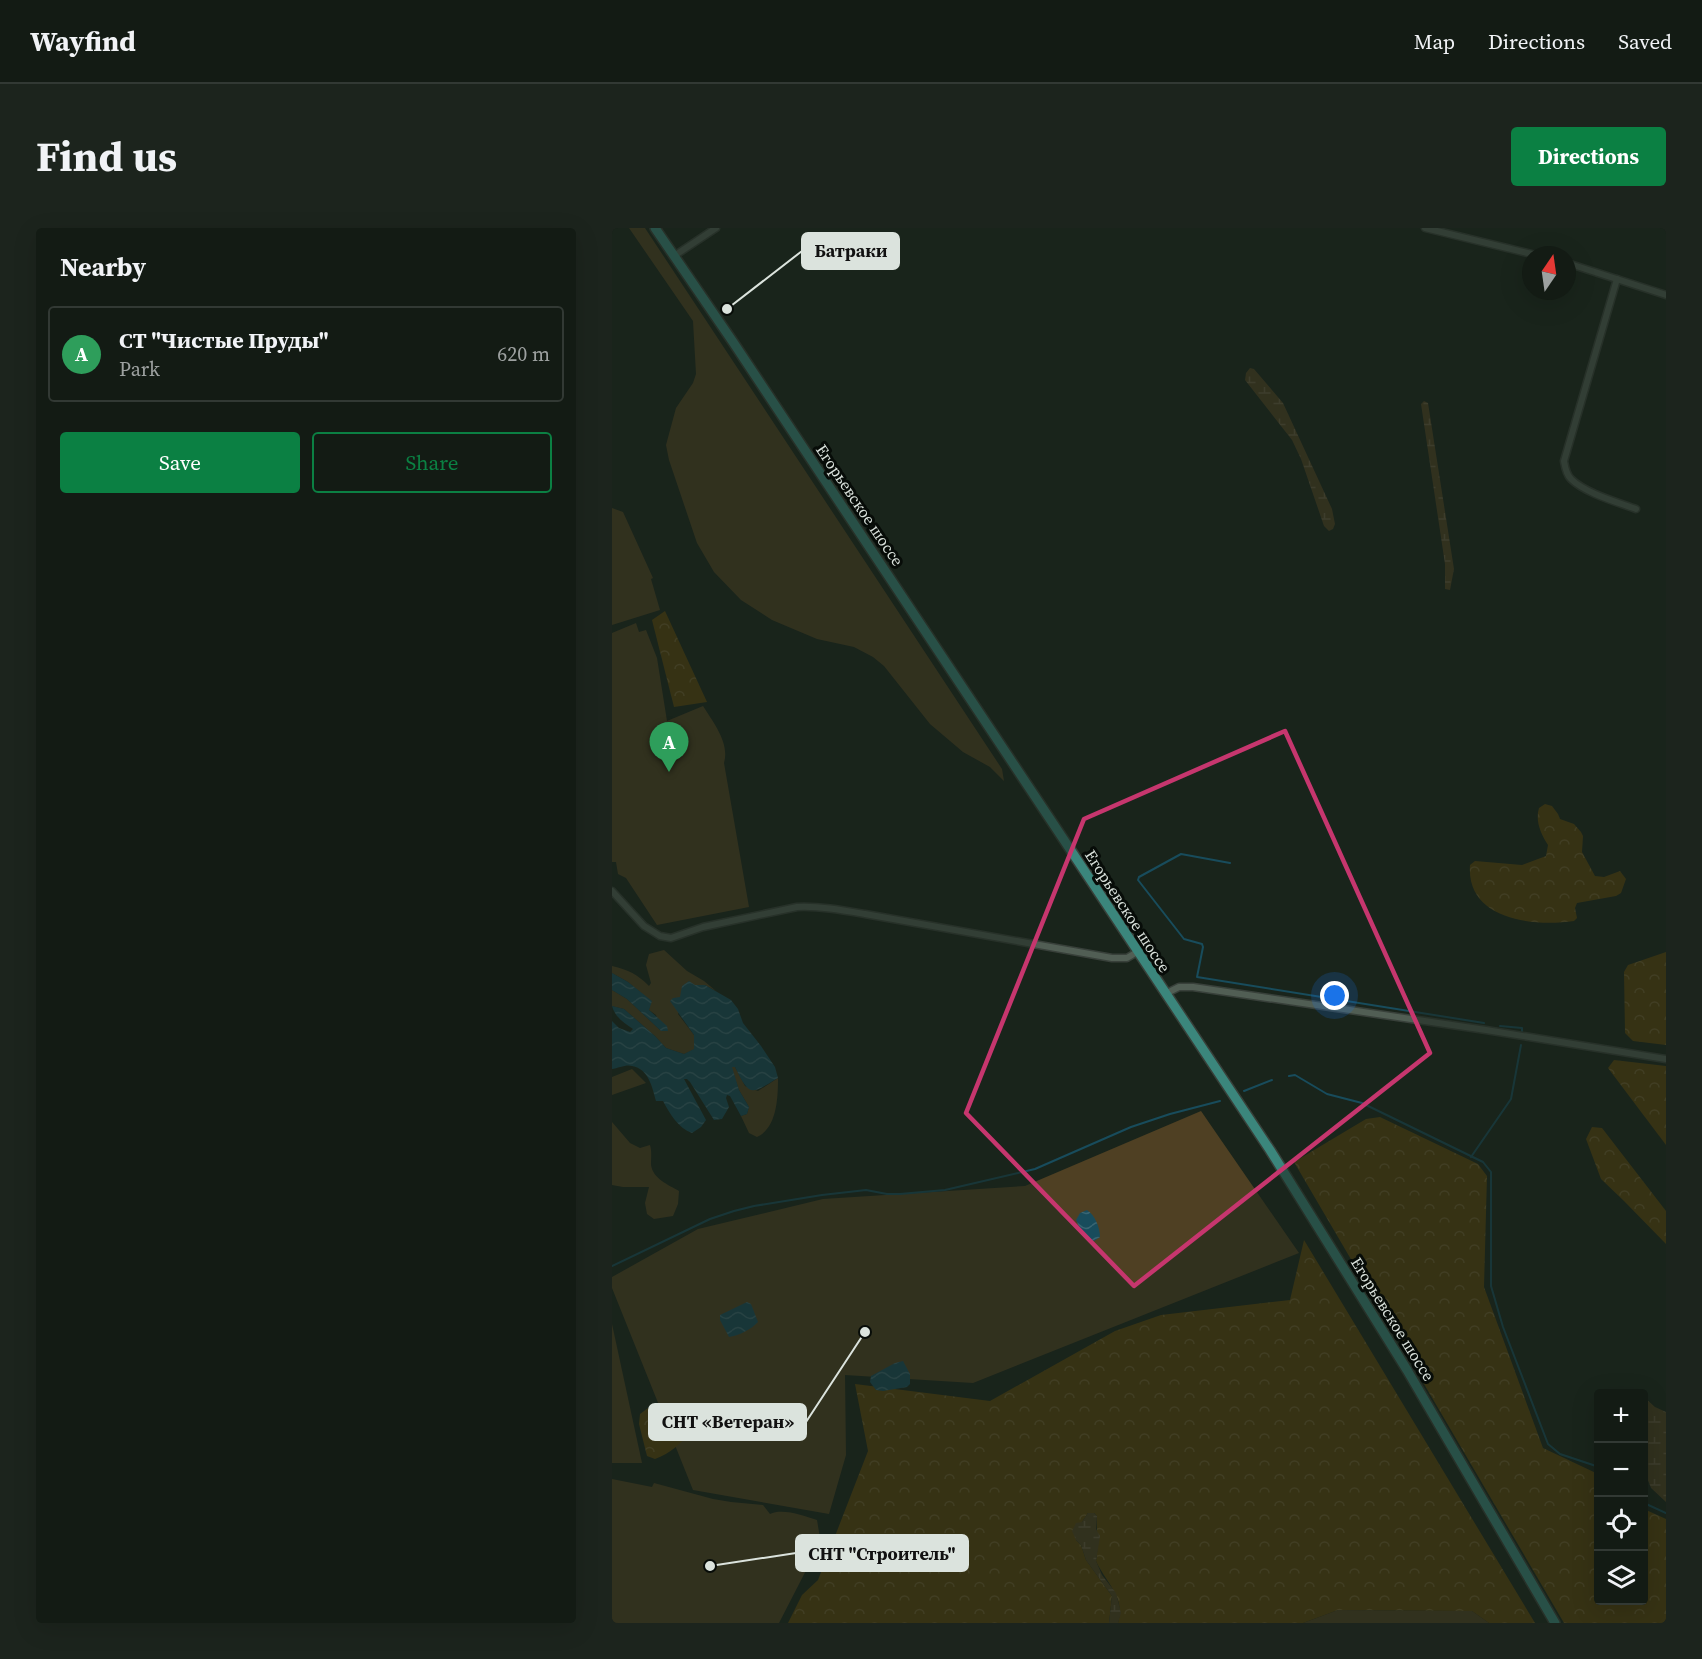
<!DOCTYPE html>
<html lang="en">
<head>
<meta charset="utf-8">
<style>
	:root { --surface:#131b14; --page:#1c241d; --text:#f1f3f6; --muted:#9da1a0; --line:#323934; --accent:#0b8043 }
	body { margin:0; font-family:"Source Serif 4",serif; background:var(--page); color:var(--text) }
	.controls { position:absolute; right:18px; bottom:18px; display:grid; overflow:hidden; border-radius:6px; box-shadow:0 6px 24px #0002 }
	.controls button { width:54px; height:54px; display:grid; place-items:center; padding:0; border:0; border-bottom:2px solid var(--line); background:var(--surface); color:var(--text); font:30px sans-serif }
	.compass { position:absolute; left:910px; top:18px; width:54px; height:54px; border-radius:50%; background:var(--surface); box-shadow:0 6px 24px #0002; rotate:13deg }
	.you { position:absolute; left:723px; top:768px; width:21px; height:21px; margin:-15px; border:4px solid #fff; border-radius:50%; background:#1a73e8; box-shadow:0 0 0 9px #1a73e833 }
	.badge { display:grid; place-items:center; width:39px; height:39px; border-radius:50%; background:var(--accent); color:#fff; font-size:20px; font-weight:700 }
	.pin { position:absolute; translate:-50% -50px; filter:drop-shadow(0 2px 3px #0008) }
	.pin::after { content:''; position:absolute; top:32px; width:21px; height:18px; background:inherit; clip-path:polygon(0 0,100% 0,50% 100%) }
	.list { margin:0; padding:0; list-style:none }
	h2 { display:flex; justify-content:space-between; align-items:center; height:78px; margin:0; padding:0 24px; font-size:26px }
	h2 small { font-size:20px; font-weight:400; color:var(--muted) }
	.list li { display:grid; grid-template-columns:39px 1fr auto; gap:18px; align-items:center; box-sizing:border-box; height:96px; margin:0 12px 12px; padding:0 12px; border:2px solid var(--line); border-radius:6px }
	.list b { display:block; font-size:22px; white-space:nowrap }
	.list p { margin:0; font-size:20px; white-space:nowrap; color:var(--muted) }
	.list em { font-size:20px; font-style:normal; color:var(--muted) }
	.actions { display:flex; gap:12px; padding:18px 24px }
	.actions a { flex:1; padding:14px 0; border:2px solid var(--accent); border-radius:6px; text-align:center; font-size:21px; color:var(--accent) }
	.actions .main { background:var(--accent); color:#fff }
	.icon { flex:none; width:33px; height:33px; fill:none; stroke:currentColor; stroke-width:2; stroke-linecap:round; stroke-linejoin:round }
	.map { position:relative; flex:none; width:1054px; height:1395px; overflow:hidden; border-radius:6px }
	header { display:flex; align-items:center; gap:36px; box-sizing:border-box; height:84px; padding:0 30px; background:var(--surface); border-bottom:2px solid var(--line) }
	header strong { font-size:28px }
	nav { display:flex; gap:33px; margin-inline-start:auto; font-size:21px }
	.intro { display:flex; align-items:center; justify-content:space-between; box-sizing:border-box; height:144px; padding:0 36px }
	h1 { margin:0; font-size:42px }
	.button { padding:15px 27px; border-radius:6px; background:var(--accent); color:#fff; font-size:21px; font-weight:700 }
	main { display:flex; gap:36px; padding:0 36px }
	aside { flex:1; background:var(--surface); border-radius:6px; box-shadow:0 6px 24px #0002 }
	.map>svg:first-child { display:block }
	.green { fill:#4f4023 }
	.forest { fill:url(#forest-crowns) }
	.wetland { fill:url(#wetland-marsh) }
	.water { fill:url(#water-waves) }
	.lines { fill:none; stroke-linecap:round; stroke-linejoin:round }
	.stream { stroke:#184c5c; stroke-width:2 }
	.street-casing { stroke:#38403a; stroke-width:9 }
	.primary-casing { stroke:#38403a; stroke-width:12 }
	.street { stroke:#515e54; stroke-width:6 }
	.primary { stroke:#3b867c; stroke-width:9 }
	.marked { fill:none; stroke:#c6366e; stroke-width:4.5; stroke-linejoin:round }
	.labels { text-anchor:middle; stroke-width:6; stroke-linejoin:round; paint-order:stroke }
	.street-label { font-size:16px; fill:#dbe3dd; stroke:#070c08 }
	.leader { fill:none; stroke:#dbe3dd; stroke-width:2 }
	.callout-dot { fill:#dbe3dd; stroke:#070c08; stroke-width:2 }
	.callout { fill:#dbe3dd; stroke:#dbe3dd; stroke-width:2 }
	.callout-label { font-size:18px; text-anchor:middle; font-weight:bold; fill:#111 }
</style>
</head>
<body>
<header>
<strong>Wayfind</strong>
<nav><a>Map</a><a>Directions</a><a>Saved</a></nav>
</header>
<div class="intro"><h1>Find us</h1><a class="button">Directions</a></div>
<main>
<aside>
<h2>Nearby<small></small></h2>
<ul class="list">
<li><span class="badge" style="background:#2e9e5b">A</span><div><b>СТ &quot;Чистые Пруды&quot;</b><p>Park</p></div><em>620 m</em></li>
</ul>
<div class="actions"><a class="main">Save</a><a>Share</a></div>
</aside>
<div class="map">
<svg width="1054" height="1395" viewBox="0 0 1054 1395">
	<defs>
		<pattern id="forest-crowns" width="20" height="18" patternUnits="userSpaceOnUse" patternTransform="scale(1.5)"><rect width="20" height="18" fill="#5a430c"/><path d="M2 6a3 3 0 1 1 6 0M12 15a3 3 0 1 1 6 0" fill="none" stroke="#715e2f"/></pattern>
		<pattern id="wetland-marsh" width="20" height="14" patternUnits="userSpaceOnUse" patternTransform="scale(1.5)"><rect width="20" height="14" fill="#4f4023"/><path d="M1 5h8M5 5V1M11 12h8M15 12V8" fill="none" stroke="#685b42"/></pattern>
		<pattern id="water-waves" width="16" height="10" patternUnits="userSpaceOnUse" patternTransform="scale(1.5)"><rect width="16" height="10" fill="#184c5c"/><path d="M0 5q4-4 8 0t8 0" fill="none" stroke="#396673"/></pattern>
	</defs>
	<rect width="100%" height="100%" fill="#19241b"/>
	<g class="green">
		<path d="M17,0H33L390,541L392,553L378,539L351,524L318,496L272,438L261,429L242,419L205,411L160,392L129,372L102,344L85,315L57,232L54,217L64,180L81,155L84,146L81,93Z"/>
		<path d="M0,280L11,284L41,350L39,351L48,382L0,397Z"/>
		<path d="M24,395L27,404L34,402L45,430L55,493L91,478C101,494 118,515 112,535L137,679L45,697L14,650L6,646L4,634H0V405Z"/>
		<path d="M52,722L75,743L92,753L104,763L93,757H83L66,786L82,807L83,821L72,826L54,820L43,808L12,781L0,778V762L15,771L49,803L44,787L37,782L39,773L16,754L0,745V738C17,742 25,746 37,758L39,755L34,737L37,726Z"/>
		<path d="M119,839H123L133,858L146,863L166,850C166,870 165,900 145,909L137,905L129,888L135,886L137,879L127,862Z"/>
		<path d="M20,841L34,855L0,867V849Z"/>
		<path d="M589,883L687,1025L361,1155L233,1147L234,1227L217,1286L81,1262L0,1060V1049L86,1001L211,971L413,958Z"/>
		<path d="M0,894L18,915L28,920L38,917C40,924 39,930 39,937C41,951 57,957 67,963L66,976L61,988L42,991L35,986L33,975L37,959H11L0,957Z"/>
		<path d="M0,1096L30,1235H0Z"/>
		<path d="M0,1251L40,1259L42,1255L101,1271L119,1274L151,1277L158,1286C171,1280 192,1288 205,1292L208,1310L204,1323L167,1395H0Z"/>
		<path d="M726,1382L860,1383L877,1395H691Z"/>
	</g>
	<g class="forest">
		<path d="M53,383L95,474L62,479L40,392Z"/>
		<path d="M933,576L940,578L946,586L948,591L962,596L969,604L971,608L970,624L983,648L992,649L1008,643L1014,651L1009,665L1004,668L965,675L963,680L965,690L962,693C921,699 854,692 858,637L863,633L910,637L934,628L936,617C929,606 923,593 927,580Z"/>
		<path d="M1054,724V817L1021,813L1013,805L1012,744L1016,737Z"/>
		<path d="M1002,832L1054,838V917L996,840Z"/>
		<path d="M768,889L866,936L875,948L872,1059L931,1220L986,1246L987,1372H1032V1281L1054,1291V1395H952L682,934L754,891Z"/>
		<path d="M980,899L990,900L1054,983V1016L1012,973L989,951L974,911Z"/>
		<path d="M692,1012L923,1395H877L860,1383L726,1382L691,1395H506C514,1369 494,1355 484,1333C487,1318 484,1304 485,1288L482,1285H476L470,1294L464,1312L469,1317L474,1332L500,1368L497,1395H176L190,1367L206,1352L256,1223L243,1156L378,1173L503,1103L549,1087L678,1072Z"/>
		<path d="M36,1180L45,1182C49,1188 48,1196 57,1196L69,1184L74,1185L81,1201L80,1205C68,1215 58,1226 43,1231L35,1228L27,1196L28,1186Z"/>
	</g>
	<g class="wetland">
		<path d="M638,140L642,141L671,175L720,281L723,296L721,301L717,303L712,298L689,231L680,212L633,152L634,145Z"/>
		<path d="M812,173L816,175L842,341L838,362L833,361V336L809,176Z"/>
		<path d="M1032,1169L1043,1179L1054,1184V1274L1039,1260L1032,1242Z"/>
		<path d="M476,1285H482L485,1288L484,1301L488,1308L484,1333L490,1347L504,1365L509,1385L506,1395H497L500,1368L474,1332L469,1317L464,1312L460,1303L464,1295L470,1294Z"/>
	</g>
	<g class="water">
		<path d="M0,745L16,754L40,773L37,782L55,798L56,803H49L15,771L0,762Z"/>
		<path d="M77,753L83,757H93L119,772L126,781L131,795L149,818L163,839L166,850C139,866 138,870 123,839H120L127,862L137,879L135,886L129,888L118,868L115,867L114,870L117,879L110,891L102,892L78,854L75,851H72L94,892L89,899L80,905C66,900 58,886 51,873H44C40,859 37,841 20,838C15,836 6,840 0,841V793L7,800L18,804L21,801C12,795 3,789 0,778L12,781L43,808L54,820L72,826L82,821V807L58,773L61,770L68,769L70,758Z"/>
		<path d="M475,982C483,987 488,1000 488,1009L482,1013L472,1009L464,992L468,985Z"/>
		<path d="M135,1074L139,1076L146,1094C140,1101 126,1108 117,1109L108,1092V1087Z"/>
		<path d="M291,1133L298,1146V1156L295,1159L271,1163L264,1162L258,1154L259,1148L283,1135Z"/>
	</g>
	<g class="lines">
		<g class="stream">
			<path d="M618,635L569,626L527,649L526,652L572,711L590,716L591,719L585,749L872,795"/>
			<path d="M888,798L910,800V803"/>
			<path d="M677,848L683,847L715,866L750,875L871,934L879,944V1058L891,1099L936,1216L948,1226L987,1239"/>
			<path d="M632,863L660,852"/>
			<path d="M859,929L899,871L909,817"/>
			<path d="M0,1038L98,991L122,983L142,978L210,967L254,962L275,966H288L333,962L423,941L519,899L558,886L608,873"/>
			<path d="M1032,1275L1054,1285"/>
		</g>
		<defs>
			<g id="street">
				<path d="M813,0L924,27"/>
				<path d="M62,28L104,0"/>
				<path d="M955,35L1054,67"/>
				<path d="M1005,51L952,233C953,239 954,246 959,251C973,265 1005,274 1024,281"/>
				<path d="M0,663L32,698L48,708L59,710L91,699L185,679C208,678 230,682 253,686L500,730H515L525,724"/>
				<path d="M553,766L567,759H581L874,802L1054,831"/>
			</g>
			<path id="primary" d="M43,0L121,114L658,922L795,1142L943,1395"/>
		</defs>
		<use href="#street" class="street-casing"/>
		<use href="#primary" class="primary-casing"/>
		<use href="#street" class="street"/>
		<use href="#primary" class="primary"/>
	</g>
	<path d="M0 0H1054V1395H0ZM673,503L818,825L522,1058L354,885L472,591Z" fill="#19241b" fill-opacity=".55" fill-rule="evenodd"/>
	<path class="marked" d="M673,503L818,825L522,1058L354,885L472,591Z"/>
	<g class="labels">
		<g class="street-label">
			<text transform="translate(248 277) rotate(56)" y="6">Егорьевское шоссе</text>
			<text transform="translate(516 683) rotate(57)" y="6">Егорьевское шоссе</text>
			<text transform="translate(781 1091) rotate(58)" y="6">Егорьевское шоссе</text>
		</g>
	</g>
	<path class="leader" d="M115 81L190 23M253 1104L194 1194M98 1338L184 1325"/>
	<g class="callout-dot">
		<circle cx="115" cy="81" r="6"/>
		<circle cx="253" cy="1104" r="6"/>
		<circle cx="98" cy="1338" r="6"/>
	</g>
	<g class="callout">
		<rect x="190" y="5" width="97" height="36" rx="6"/>
		<rect x="37" y="1176" width="157" height="36" rx="6"/>
		<rect x="184" y="1307" width="172" height="36" rx="6"/>
	</g>
	<g class="callout-label">
		<text x="239" y="29">Батраки</text>
		<text x="116" y="1200">СНТ «Ветеран»</text>
		<text x="270" y="1332">СНТ "Строитель"</text>
	</g>
</svg>
<div class="controls">
<button>+</button>
<button>−</button>
<button><svg class="icon" aria-label="locate" viewBox="0 0 24 24"><circle cx="12" cy="12" r="6"/><path d="M12 2v4M12 18v4M2 12h4M18 12h4"/></svg></button>
<button><svg class="icon" aria-label="layers" viewBox="0 0 24 24"><path d="M12 4l9 5-9 5-9-5zM3 14l9 5 9-5"/></svg></button>
</div>
<svg class="compass" viewBox="-18 -18 36 36"><path d="M0-13l5 13h-10z" fill="#e53935"/><path d="M0 13l5-13h-10z" fill="#9da1a0"/></svg>
<div class="you"></div>
<div class="pin badge" style="left:57px;top:544px;background:#2e9e5b">A</div>
</div>
</main>
</body>
</html>
